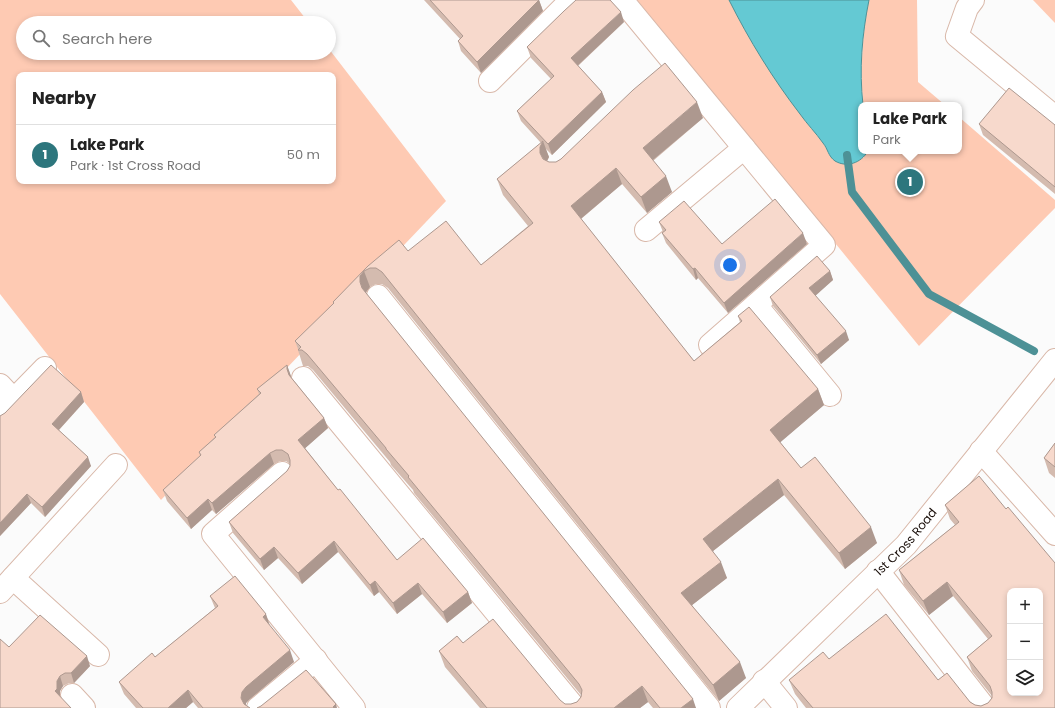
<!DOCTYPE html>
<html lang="en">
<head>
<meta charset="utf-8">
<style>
	:root { --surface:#fff; --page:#f2f2f2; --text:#222; --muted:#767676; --line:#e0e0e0; --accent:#2d767d }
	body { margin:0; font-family:Poppins,sans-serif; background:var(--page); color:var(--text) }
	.controls { position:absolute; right:12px; bottom:12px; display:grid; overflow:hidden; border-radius:8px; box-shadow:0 2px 6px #0003 }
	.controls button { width:36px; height:36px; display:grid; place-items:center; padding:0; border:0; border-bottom:1px solid var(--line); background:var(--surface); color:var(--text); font:20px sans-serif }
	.you { position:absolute; left:730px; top:265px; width:14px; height:14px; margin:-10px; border:3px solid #fff; border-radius:50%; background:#1a73e8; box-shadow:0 0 0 6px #1a73e833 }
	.badge { display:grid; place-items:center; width:26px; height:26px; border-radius:50%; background:var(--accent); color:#fff; font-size:13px; font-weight:700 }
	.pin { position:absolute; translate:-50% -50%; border:2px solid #fff; box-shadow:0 1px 4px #0006 }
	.popup { position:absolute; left:858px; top:102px; width:104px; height:52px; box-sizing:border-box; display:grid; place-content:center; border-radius:8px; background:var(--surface); filter:drop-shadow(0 1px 3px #0005); font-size:13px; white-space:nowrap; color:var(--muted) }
	.popup b { font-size:15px; color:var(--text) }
	.popup::after { content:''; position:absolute; left:50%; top:100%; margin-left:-8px; border:8px solid transparent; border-top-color:var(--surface) }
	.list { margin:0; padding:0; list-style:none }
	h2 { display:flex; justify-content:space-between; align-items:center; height:52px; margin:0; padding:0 16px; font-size:17px }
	h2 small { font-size:13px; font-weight:400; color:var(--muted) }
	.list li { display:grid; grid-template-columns:26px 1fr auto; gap:12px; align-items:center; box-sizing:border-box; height:60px; padding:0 16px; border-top:1px solid var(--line) }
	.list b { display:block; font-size:15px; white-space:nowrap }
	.list p { margin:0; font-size:13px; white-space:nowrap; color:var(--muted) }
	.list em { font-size:13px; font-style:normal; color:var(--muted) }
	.icon { flex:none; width:22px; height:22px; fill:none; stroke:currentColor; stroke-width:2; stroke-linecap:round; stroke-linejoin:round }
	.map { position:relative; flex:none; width:1055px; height:708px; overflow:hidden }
	.search { position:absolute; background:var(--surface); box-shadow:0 2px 6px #0003; left:16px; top:16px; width:320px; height:44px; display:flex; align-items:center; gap:10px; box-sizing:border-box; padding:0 14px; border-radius:22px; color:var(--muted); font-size:15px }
	.panel { position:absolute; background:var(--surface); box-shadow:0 2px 6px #0003; left:16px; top:72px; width:320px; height:112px; border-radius:8px }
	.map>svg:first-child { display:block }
	.green { fill:#fecab3; fill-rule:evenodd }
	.water { fill:#64c9d3; stroke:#4d9196 }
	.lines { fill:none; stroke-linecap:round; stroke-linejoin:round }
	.stream { stroke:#4d9196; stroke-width:8 }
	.minor-casing { stroke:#d9b8a9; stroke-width:24 }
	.minor { stroke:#fff; stroke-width:22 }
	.wall { fill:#d4bbaf }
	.shaded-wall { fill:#ad988f }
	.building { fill:#f7d9cc; stroke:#ad988f; fill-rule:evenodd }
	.labels { text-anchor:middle; stroke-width:3; stroke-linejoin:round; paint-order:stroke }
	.street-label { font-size:12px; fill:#180d08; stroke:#fff }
</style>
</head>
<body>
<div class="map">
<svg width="1055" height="708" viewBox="0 0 1055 708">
	<rect width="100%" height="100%" fill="#fbfbfb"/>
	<g class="green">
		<path d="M0,0H291L309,23H23V53H329V49L446,201L161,500L0,294ZM19,75H333V181H19Z"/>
		<path d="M637,0H729C749,40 773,76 799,112C806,123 816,133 824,144C827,149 828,154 833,159L863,158L868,151H959V117L1055,200V208L919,346Z"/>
		<path d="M869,0H917L918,82L945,105H863C860,68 862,36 869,0Z"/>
		<path d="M1033,0H1055V23Z"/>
	</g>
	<path class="water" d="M729,0H869C862,35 859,69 863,105H861V151H868C861,163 847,168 835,161C828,156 828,149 823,143C816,133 807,124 800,114C773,79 749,40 729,0Z"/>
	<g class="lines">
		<path class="stream" d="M847,155L852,192L929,294L1034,351"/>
		<defs>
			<g id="minor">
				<path d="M622,0L824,245L710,345"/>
				<path d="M973,0L967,8L957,36L1055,117"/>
				<path d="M490,81L571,0"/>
				<path d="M646,230L744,148"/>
				<path d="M378,296L709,708"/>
				<path d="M756,305L830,395"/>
				<path d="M303,378L575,708"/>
				<path d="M0,385L14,400"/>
				<path d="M0,414L45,368"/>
				<path d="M981,451L1055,534"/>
				<path d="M282,473L213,534L354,708"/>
				<path d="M878,571L985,708"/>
				<path d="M13,578L98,655"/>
				<path d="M0,592L116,465"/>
				<path d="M764,681L786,708"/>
				<path d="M72,695L84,708"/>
				<path d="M258,708L316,660"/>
				<path id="s1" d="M738,708L906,545L1055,360"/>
			</g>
		</defs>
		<use href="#minor" class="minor-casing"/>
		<use href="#minor" class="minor"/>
	</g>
	<g class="wall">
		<path d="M424,0H539L543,11L481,73L461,51L458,41L460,39Z"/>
		<path d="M624,22L578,66L602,92L606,102L552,155L545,148L549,157L547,161L549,162H556L703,118L653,161L672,192L647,213L622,184L581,219L694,361L740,322L738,316L818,389L824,405L780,442L801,468L877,543L845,569L784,495L713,551L727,578L692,605L746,678L719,701L388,288L382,284H376L370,287L366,293L696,708H653L648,702L640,708H480L445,667L439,651L463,643L565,704H571L577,702L581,697V695L414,493L413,490L391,465L390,462L313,370L308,366H303L298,350V349L295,341L334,303L333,302L368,266L408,251L481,265L528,226L503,195L497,179L541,143L521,121L517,111L551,79L531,58L527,47Z"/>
		<path d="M979,124L1055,125V194L983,135Z"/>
		<path d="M659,222L722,244H807L728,313L698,278L696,280L666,243L662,233L663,232Z"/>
		<path d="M830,271L833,280L815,295L849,340L821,364L773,306L770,297Z"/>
		<path d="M287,365L291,377L324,418L328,428L305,448L338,490L397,560L468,592L472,603L447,623L422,594L397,614L379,592L374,596L338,552L302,584L278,558L264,570L233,533L229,522L287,471L290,466V464L286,461H280L274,464L216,514L212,510L191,529L167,501L163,490L200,456L199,452L215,437L214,435L259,394L257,389Z"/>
		<path d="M81,392L84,402L59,430L91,466L45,517L31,503L0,536V416Z"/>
		<path d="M1055,443V478L1049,473L1044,458Z"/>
		<path d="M979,476L1055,708H806L795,694L789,680L829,659L938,680L975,705L981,706L988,703L992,698V696L972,671L967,657L988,639L953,596L929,615L904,585L899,570L955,525L950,519L945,505Z"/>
		<path d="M210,596L270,626L294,662L250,699L246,703V706L250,708H198L193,702L186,708H136L124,694L119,682L155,657L215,608Z"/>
		<path d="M9,647L90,666L74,683H69L63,686L60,691V697Z"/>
	</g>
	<g class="shaded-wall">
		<path d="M539,0L543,11L481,73L477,62Z"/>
		<path d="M621,12L624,22L575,68L571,58Z"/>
		<path d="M602,92L606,102L552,155L548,144Z"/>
		<path d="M697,102L703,118L648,164L643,148Z"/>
		<path d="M543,141L549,157L546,163L540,153V147Z"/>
		<path d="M616,168L622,184L577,222L571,206Z"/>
		<path d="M666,176L672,192L647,213L641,197Z"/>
		<path d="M803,233L807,244L728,313L724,303Z"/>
		<path d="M695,268L698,278L696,280L693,269Z"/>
		<path d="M364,271L370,287L366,292V298L360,282V276Z"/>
		<path d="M830,271L833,280L813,298L809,288Z"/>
		<path d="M846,331L849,340L821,364L817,355Z"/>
		<path d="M287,365L291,376V380L287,369Z"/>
		<path d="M818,389L824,405L776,446L770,430Z"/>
		<path d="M81,392L84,402L56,433L52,424Z"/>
		<path d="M324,418L328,428L302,451L298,440Z"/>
		<path d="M270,453L274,464L216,514L212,503Z"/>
		<path d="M88,457L91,466L45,517L42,507Z"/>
		<path d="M778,479L784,495L708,555L703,539Z"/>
		<path d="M27,494L31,503L0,536V523Z"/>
		<path d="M208,499L212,510L191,529L187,518Z"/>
		<path d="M871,527L877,543L845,569L839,553Z"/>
		<path d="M334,541L338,552L302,584L298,573Z"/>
		<path d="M274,547L278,558L264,570L260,559Z"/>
		<path d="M721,562L727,578L687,609L681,593Z"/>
		<path d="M375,581L379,592L374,596L370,585Z"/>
		<path d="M947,582L953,596L929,615L923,601Z"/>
		<path d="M418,583L422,594L397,614L393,603Z"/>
		<path d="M468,592L472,603L447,623L443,612Z"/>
		<path d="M266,614L270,626L263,617Z"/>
		<path d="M290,650L294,662L250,699L246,703V708L241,698L242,692L246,687Z"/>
		<path d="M87,656L90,666L74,683L71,673Z"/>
		<path d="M740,662L746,678L719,701L713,685Z"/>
		<path d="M60,676L63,686L60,691V699L55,691L57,681Z"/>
		<path d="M642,686L648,702L640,708H614Z"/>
		<path d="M188,690L193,702L186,708H168Z"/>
		<path d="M693,699L696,708H681Z"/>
		<path d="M336,704L337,708H333V707Z"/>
	</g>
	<g class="building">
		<path d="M430,0H539L477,62L458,41L463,36Z"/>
		<path d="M576,0H610L621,12L571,58L602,92L548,144L517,111L554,76L527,47L564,11Z"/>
		<path d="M665,63L697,102L643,148L666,176L641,197L616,168L571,206L694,361L742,321L738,316L749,307L818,389L770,430L801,468L815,457L871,527L839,553L778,479L703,539L721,562L681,593L740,662L713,685L382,272L376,268H370L364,271L360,276V282L362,288L693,699L681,708H660L642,686L614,708H487L439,651L457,636L463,643L493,619L560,700L565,704H571L577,702L581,697L582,690L579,684L408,477L409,476L386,449V448L307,354L302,350H298L301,347L295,341L334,303L333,302L368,266L399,240L408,251L446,221L481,265L533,223L497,179L543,141L540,147V153L543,159L549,162H556L561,159L633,90Z"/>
		<path d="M1009,88L1055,125V187L979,124Z"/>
		<path d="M775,199L803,233L724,303L695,268L693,269L662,233L666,230L659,222L684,201L722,244Z"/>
		<path d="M817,256L830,271L809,288L846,331L817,355L770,297Z"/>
		<path d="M51,365L81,392L52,424L88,457L42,507L27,494L0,523V416L5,413Z"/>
		<path d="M287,365V369L289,375L324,418L298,440L338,490L340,489L397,560L423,538L468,592L443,612L418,583L393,603L375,581L370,585L334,541L298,573L274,547L260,559L229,522L287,471L290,466V460L288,454L282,450H276L270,453L212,503L208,499L187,518L163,490L201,455L199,452L216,437L214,435L261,393L257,389Z"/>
		<path d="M1055,443V467L1044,458Z"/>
		<path d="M979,476L1006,509L1008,507L1055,563V708H813L789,680L823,652L829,659L886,614L938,680L947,673L970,702L975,705L981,706L988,703L992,698V692L990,686L967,657L992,636L947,582L923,601L899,570L959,522L945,505ZM1010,591H1040V693H1010Z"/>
		<path d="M235,576L266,614L263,617L290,650L246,687L242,692L241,698L244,704L250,708H203L188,690L168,708H143L119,682L152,653L155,657L218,606L210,596Z"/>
		<path d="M40,615L87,656L71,673H65L60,676L57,681V689L55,691L71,708H0V639L9,647Z"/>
		<path d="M306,670L307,671L336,704L333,707L334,708H257L261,706Z"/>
	</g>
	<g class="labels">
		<g class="street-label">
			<text dy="4" stroke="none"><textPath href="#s1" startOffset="236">1st Cross Road</textPath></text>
		</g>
	</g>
</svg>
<div class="controls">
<button>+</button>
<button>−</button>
<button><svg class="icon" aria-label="layers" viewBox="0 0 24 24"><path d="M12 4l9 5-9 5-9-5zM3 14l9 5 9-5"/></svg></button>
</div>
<div class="you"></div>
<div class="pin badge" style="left:910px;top:182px">1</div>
<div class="popup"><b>Lake Park</b>Park</div>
<div class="search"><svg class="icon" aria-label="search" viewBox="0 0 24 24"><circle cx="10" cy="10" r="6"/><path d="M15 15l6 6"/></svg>Search here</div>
<section class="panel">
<h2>Nearby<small></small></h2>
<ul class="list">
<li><span class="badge">1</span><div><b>Lake Park</b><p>Park · 1st Cross Road</p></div><em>50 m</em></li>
</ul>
</section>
</div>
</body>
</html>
